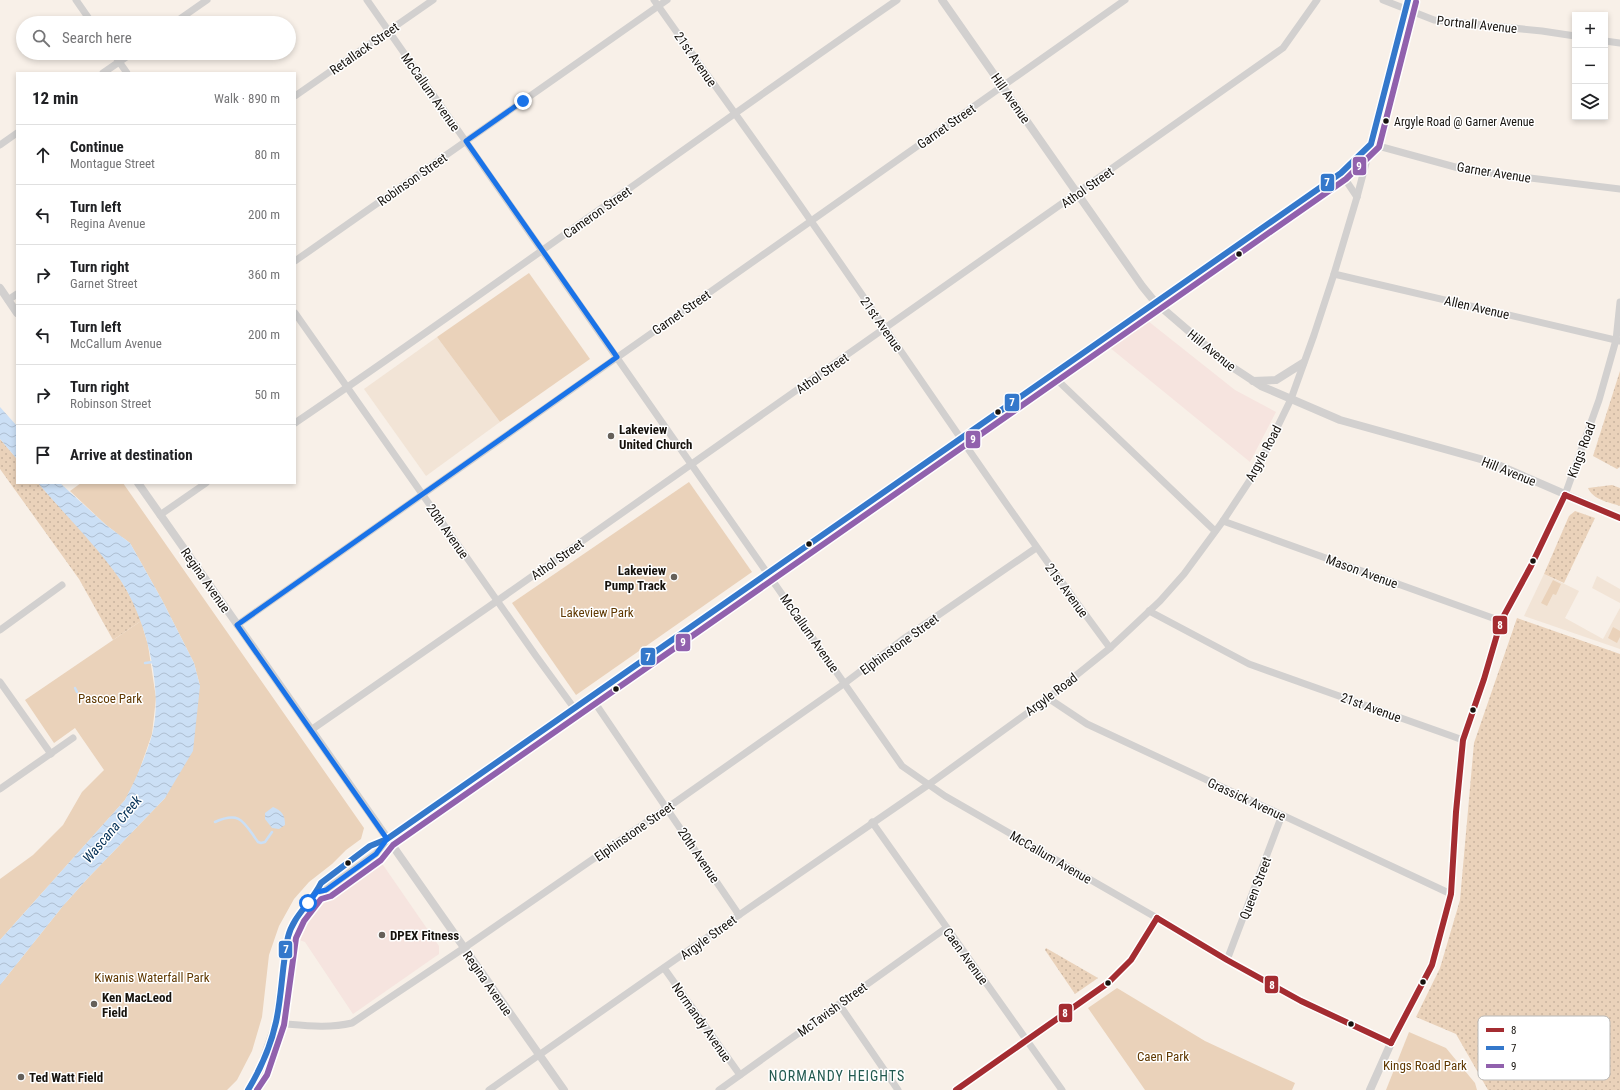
<!DOCTYPE html>
<html lang="en">
<head>
<meta charset="utf-8">
<style>
	:root { --surface:#fff; --page:#f6f6f6; --text:#202124; --muted:#757577; --line:#e0e0e0 }
	body { margin:0; font-family:"Roboto Condensed",sans-serif; background:var(--page); color:var(--text) }
	.controls { position:absolute; right:12px; top:12px; display:grid; overflow:hidden; border-radius:0px; box-shadow:0 2px 6px #0003 }
	.controls button { width:36px; height:36px; display:grid; place-items:center; padding:0; border:0; border-bottom:1px solid var(--line); background:var(--surface); color:var(--text); font:20px sans-serif }
	.stop { position:absolute; width:12px; height:12px; margin:-9px; border:3px solid #1a73e8; border-radius:50%; background:#fff }
	.stop.end { background:#1a73e8; border-color:#fff; box-shadow:0 1px 4px #0008 }
	.list { margin:0; padding:0; list-style:none }
	h2 { display:flex; justify-content:space-between; align-items:center; height:52px; margin:0; padding:0 16px; font-size:17px }
	h2 small { font-size:13px; font-weight:400; color:var(--muted) }
	.list li { display:grid; grid-template-columns:26px 1fr auto; gap:12px; align-items:center; box-sizing:border-box; height:60px; padding:0 16px; border-top:1px solid var(--line) }
	.list b { display:block; font-size:15px; white-space:nowrap }
	.list p { margin:0; font-size:13px; white-space:nowrap; color:var(--muted) }
	.list em { font-size:13px; font-style:normal; color:var(--muted) }
	.icon { flex:none; width:22px; height:22px; fill:none; stroke:currentColor; stroke-width:2; stroke-linecap:round; stroke-linejoin:round }
	.map { position:relative; flex:none; width:1620px; height:1090px; overflow:hidden }
	.search { position:absolute; background:var(--surface); box-shadow:0 2px 6px #0003; left:16px; top:16px; width:280px; height:44px; display:flex; align-items:center; gap:10px; box-sizing:border-box; padding:0 14px; border-radius:22px; color:var(--muted); font-size:15px }
	.panel { position:absolute; background:var(--surface); box-shadow:0 2px 6px #0003; left:16px; top:72px; width:280px; height:412px; border-radius:0px }
	.map>svg:first-child { display:block }
	.commercial { fill:#f6e4df }
	.built { fill:#f2e4d6 }
	.grass { fill:url(#grass-dots) }
	.park { fill:#ead2ba }
	.water { fill:url(#water-waves) }
	.lines { fill:none; stroke-linecap:round; stroke-linejoin:round }
	.stream { stroke:#cbdff5; stroke-width:2.5 }
	.minor { stroke:#d2d0cf; stroke-width:7 }
	.tertiary { stroke:#d2d0cf; stroke-width:8 }
	.bus-1-casing { stroke:#fff; stroke-width:9 }
	.bus-2-casing { stroke:#fff; stroke-width:9 }
	.bus-3-casing { stroke:#fff; stroke-width:9 }
	.bus-1 { stroke:#a42c31; stroke-width:6 }
	.bus-2 { stroke:#3478cb; stroke-width:6 }
	.bus-3 { stroke:#9161ad; stroke-width:6 }
	.route { stroke:#1a73e8; stroke-width:5 }
	.bus-dot { fill:#16120d; stroke:#fff; stroke-width:1.5 }
	.poi-dot { fill:#65605a; stroke:#fff; stroke-width:1.5 }
	.labels { text-anchor:middle; stroke-width:3; stroke-linejoin:round; paint-order:stroke }
	.bus-label { font-size:12px; fill:#16120d; stroke:#fff; text-anchor:start }
	.street-label { font-size:13px; fill:#16120d; stroke:#fff }
	.poi-label { font-size:13px; font-weight:bold; fill:#16120d; stroke:#fff; text-anchor:start }
	.park-label { font-size:13px; fill:#603902; stroke:#fff }
	.water-label { font-size:14px; font-style:italic; fill:#053157; stroke:#fff }
	.neighbourhood-label { font-size:14px; letter-spacing:1px; fill:#22594f; stroke:#fff }
	.key { fill:#fff; stroke:#b9b8b6; stroke-width:1 }
	.key-label { font-size:11px; fill:#16120d }
	.line-badge { stroke:#fff; stroke-width:1.5 }
	.badge-label { font-size:11px; text-anchor:middle; font-weight:bold; fill:#fff }
</style>
</head>
<body>
<div class="map">
<svg width="1620" height="1090" viewBox="0 0 1620 1090">
	<defs>
		<pattern id="grass-dots" width="8" height="8" patternUnits="userSpaceOnUse"><rect width="8" height="8" fill="#ead2ba"/><path d="M2 2h.1M6 6h.1" fill="none" stroke="#c8b39f" stroke-width="1.8" stroke-linecap="round"/></pattern>
		<pattern id="water-waves" width="16" height="10" patternUnits="userSpaceOnUse"><rect width="16" height="10" fill="#cbdff5"/><path d="M0 5q4-4 8 0t8 0" fill="none" stroke="#aebed1"/></pattern>
	</defs>
	<rect width="100%" height="100%" fill="#f8f0e8"/>
	<g class="commercial">
		<path d="M1148,321L1235,390L1276,412L1250,462L1109,347Z"/>
		<path d="M381,862L439,946V954L353,1014L305,942L299,940L309,919L325,902Z"/>
	</g>
	<g class="built">
		<path d="M437,337L500,422L426,476L364,389Z"/>
		<path d="M1544,574L1579,591L1565,618L1603,639L1620,608V649L1524,616Z"/>
		<path d="M1597,576L1620,589V603L1592,588Z"/>
	</g>
	<g class="grass">
		<path d="M1620,371V467L1617,469L1593,456Z"/>
		<path d="M0,439L17,459V483H38C75,526 122,566 141,621L113,640L79,579L0,469Z"/>
		<path d="M1612,485L1620,488V506C1609,502 1593,500 1588,488Z"/>
		<path d="M1575,511L1595,518L1564,583L1544,574L1569,516Z"/>
		<path d="M1517,618L1620,654V1090H1488L1456,1034L1416,1017L1440,968L1460,900L1474,743Z"/>
		<path d="M1046,948L1098,978L1075,994L1045,950Z"/>
	</g>
	<g class="park">
		<path d="M529,273L590,359L500,422L437,337Z"/>
		<path d="M689,482L752,572L576,695L512,603Z"/>
		<path d="M81,483H123L364,828L361,839L346,850L332,864L309,882L294,899L279,926L269,955L262,1017L252,1051L237,1080L227,1090H0V985L62,907L87,879L165,798L200,686L194,663L162,600L130,543L106,525L70,491Z"/>
		<path d="M1553,580L1561,584L1556,595L1553,594L1547,606L1541,603Z"/>
		<path d="M141,621L148,645L156,698L152,734L137,777L125,800L0,940V879L33,855L63,825L82,792L104,770L75,728L54,743L25,700Z"/>
		<path d="M1613,627L1620,631V637L1617,643L1608,638Z"/>
		<path d="M1117,988L1205,1041L1295,1083L1292,1090H1145L1088,1008Z"/>
		<path d="M1409,1032L1446,1048L1475,1083L1477,1090H1386Z"/>
	</g>
	<g class="water">
		<path d="M0,407L17,426V459L0,439Z"/>
		<path d="M38,483H60L106,525L130,543L162,600L194,663L200,686L193,751L165,798L87,879L62,907L0,985V940L125,800C136,779 145,758 152,735C164,689 146,617 119,578C95,544 65,515 38,483Z"/>
		<path d="M273,807C282,811 285,815 285,825L279,829L272,828L265,819V813Z"/>
	</g>
	<g class="lines">
		<g class="stream">
			<path d="M145,663L153,662"/>
			<path d="M75,688L77,692"/>
			<path d="M215,822C241,810 244,823 258,842L261,843L265,842L272,832"/>
		</g>
		<g class="minor">
			<path d="M76,0L92,23"/>
			<path d="M367,0L902,766L945,796L1157,918L1227,960L1301,1001L1391,1043"/>
			<path d="M654,0C706,74 760,147 811,221C910,363 1006,508 1110,648"/>
			<path d="M1383,0L1434,20L1542,31L1575,36"/>
			<path d="M174,23L207,0"/>
			<path d="M1605,41L1620,43"/>
			<path d="M113,53L127,73"/>
			<path d="M103,73L132,53"/>
			<path d="M295,96L433,0"/>
			<path d="M0,145L17,133"/>
			<path d="M1341,173L1357,197"/>
			<path d="M295,261L667,0"/>
			<path d="M1334,274L1620,341"/>
			<path d="M8,300L17,294"/>
			<path d="M295,313L536,656L574,708"/>
			<path d="M1052,375L1215,531"/>
			<path d="M295,423C498,285 695,139 897,0"/>
			<path d="M1565,495L1599,400L1616,340L1620,302"/>
			<path d="M160,515L206,483"/>
			<path d="M1223,521L1501,621"/>
			<path d="M1149,611L1249,664L1463,740"/>
			<path d="M237,625L1125,0"/>
			<path d="M0,630L62,585"/>
			<path d="M0,682L51,754"/>
			<path d="M591,697L739,915"/>
			<path d="M1048,698L1087,724L1451,894"/>
			<path d="M311,730L497,601L1283,48L1317,0"/>
			<path d="M0,789L73,738"/>
			<path d="M872,822L1062,1090"/>
			<path d="M1227,960L1282,815"/>
			<path d="M664,968L740,1075"/>
			<path d="M839,1004L898,1090"/>
			<path d="M276,1023C302,1025 327,1029 352,1023L464,948L667,808L845,683L902,640L1036,548"/>
			<path d="M489,1090L739,915L928,785L1048,698L1110,648L1160,601L1184,574L1223,521L1256,471L1291,399L1314,335L1334,274L1357,197L1371,144L1466,170L1620,189"/>
			<path d="M719,1090L946,928"/>
			<path d="M956,1090L1108,983L1131,960L1157,918"/>
		</g>
		<g class="tertiary">
			<path d="M942,0L1142,286L1155,302L1226,363L1261,386L1340,420L1491,462L1620,518"/>
			<path d="M0,288L17,313"/>
			<path d="M1253,381L1276,380L1303,363"/>
			<path d="M138,483L564,1090"/>
			<path d="M317,892L326,890L376,854L387,840"/>
			<path d="M248,1090L259,1072L276,1023L288,936L297,917L317,892L321,883L370,846L387,839L447,797L1341,173L1371,144L1408,0"/>
			<path d="M1370,1090L1391,1043L1432,965L1451,894L1456,812L1463,740L1484,679L1501,621L1531,566L1565,495"/>
		</g>
		<defs>
			<g id="bus-1">
				<path d="M1565,495L1620,518"/>
				<path d="M1157,918L1227,960L1301,1001L1391,1043"/>
				<path d="M1391,1043L1432,965L1451,894L1456,812L1463,740L1484,679L1501,621L1531,566L1565,495"/>
				<path d="M956,1090L1108,983L1131,960L1157,918"/>
			</g>
			<path id="bus-2" d="M248,1090C260,1070 271,1045 276,1022C282,995 282,965 288,937C293,916 312,902 321,883L370,846L387,839L1341,173L1371,144L1408,0"/>
			<path id="bus-3" d="M257,1090L267,1075L284,1025L296,938L304,921L321,899L331,896L381,860L393,845L1346,179L1379,147L1416,2"/>
		</defs>
		<use href="#bus-1" class="bus-1-casing"/>
		<use href="#bus-2" class="bus-2-casing"/>
		<use href="#bus-3" class="bus-3-casing"/>
		<use href="#bus-1" class="bus-1"/>
		<use href="#bus-2" class="bus-2"/>
		<use href="#bus-3" class="bus-3"/>
	</g>
	<g class="lines">
		<path class="route" d="M308,903L317,892L326,890L376,854L387,839L237,625L617,357L466,141L523,101"/>
	</g>
	<g class="bus-dot">
		<circle cx="1386" cy="121" r="3.5"/>
		<circle cx="1239" cy="254" r="3.5"/>
		<circle cx="998" cy="412" r="3.5"/>
		<circle cx="809" cy="544" r="3.5"/>
		<circle cx="1533" cy="561" r="3.5"/>
		<circle cx="616" cy="689" r="3.5"/>
		<circle cx="1473" cy="710" r="3.5"/>
		<circle cx="348" cy="863" r="3.5"/>
		<circle cx="1423" cy="982" r="3.5"/>
		<circle cx="1108" cy="983" r="3.5"/>
		<circle cx="1351" cy="1024" r="3.5"/>
	</g>
	<g class="poi-dot">
		<circle cx="611" cy="436" r="4"/>
		<circle cx="674" cy="577" r="4"/>
		<circle cx="382" cy="935" r="4"/>
		<circle cx="94" cy="1004" r="4"/>
		<circle cx="21" cy="1077" r="4"/>
	</g>
	<g class="labels">
		<g class="bus-label">
			<text x="1394" y="126">Argyle Road @ Garner Avenue</text>
		</g>
		<g class="street-label">
			<text transform="translate(1477 24) rotate(6)" y="5">Portnall Avenue</text>
			<text transform="translate(364 48) rotate(-35)" y="5">Retallack Street</text>
			<text transform="translate(696 59) rotate(55)" y="5">21st Avenue</text>
			<text transform="translate(431 92) rotate(55)" y="5">McCallum Avenue</text>
			<text transform="translate(1011 98) rotate(55)" y="5">Hill Avenue</text>
			<text transform="translate(946 126) rotate(-35)" y="5">Garnet Street</text>
			<text transform="translate(1494 172) rotate(9)" y="5">Garner Avenue</text>
			<text transform="translate(412 179) rotate(-35)" y="5">Robinson Street</text>
			<text transform="translate(1087 187) rotate(-35)" y="5">Athol Street</text>
			<text transform="translate(597 212) rotate(-35)" y="5">Cameron Street</text>
			<text transform="translate(1477 307) rotate(13)" y="5">Allen Avenue</text>
			<text transform="translate(681 312) rotate(-35)" y="5">Garnet Street</text>
			<text transform="translate(882 324) rotate(55)" y="5">21st Avenue</text>
			<text transform="translate(1212 350) rotate(39)" y="5">Hill Avenue</text>
			<text transform="translate(822 373) rotate(-35)" y="5">Athol Street</text>
			<text transform="translate(1581 450) rotate(-70)" y="5">Kings Road</text>
			<text transform="translate(1263 453) rotate(-62)" y="5">Argyle Road</text>
			<text transform="translate(1509 471) rotate(22)" y="5">Hill Avenue</text>
			<text transform="translate(448 531) rotate(55)" y="5">20th Avenue</text>
			<text transform="translate(557 559) rotate(-35)" y="5">Athol Street</text>
			<text transform="translate(1362 571) rotate(20)" y="5">Mason Avenue</text>
			<text transform="translate(206 580) rotate(55)" y="5">Regina Avenue</text>
			<text transform="translate(1067 590) rotate(54)" y="5">21st Avenue</text>
			<text transform="translate(810 633) rotate(55)" y="5">McCallum Avenue</text>
			<text transform="translate(899 644) rotate(-36)" y="5">Elphinstone Street</text>
			<text transform="translate(1051 694) rotate(-37)" y="5">Argyle Road</text>
			<text transform="translate(1371 707) rotate(20)" y="5">21st Avenue</text>
			<text transform="translate(1247 799) rotate(25)" y="5">Grassick Avenue</text>
			<text transform="translate(634 831) rotate(-35)" y="5">Elphinstone Street</text>
			<text transform="translate(699 855) rotate(56)" y="5">20th Avenue</text>
			<text transform="translate(1051 857) rotate(30)" y="5">McCallum Avenue</text>
			<text transform="translate(1255 888) rotate(-69)" y="5">Queen Street</text>
			<text transform="translate(708 937) rotate(-36)" y="5">Argyle Street</text>
			<text transform="translate(966 956) rotate(54)" y="5">Caen Avenue</text>
			<text transform="translate(488 983) rotate(55)" y="5">Regina Avenue</text>
			<text transform="translate(832 1009) rotate(-36)" y="5">McTavish Street</text>
			<text transform="translate(702 1022) rotate(55)" y="5">Normandy Avenue</text>
		</g>
		<g class="poi-label">
			<text x="619" y="434">Lakeview<tspan x="619" dy="15">United Church</tspan></text>
			<text x="666" y="575" text-anchor="end">Lakeview<tspan x="666" dy="15">Pump Track</tspan></text>
			<text x="390" y="940">DPEX Fitness</text>
			<text x="102" y="1002">Ken MacLeod<tspan x="102" dy="15">Field</tspan></text>
			<text x="29" y="1082">Ted Watt Field</text>
		</g>
		<g class="park-label">
			<text x="597" y="617">Lakeview Park</text>
			<text x="110" y="703">Pascoe Park</text>
			<text x="152" y="982">Kiwanis Waterfall Park</text>
			<text x="1163" y="1061">Caen Park</text>
			<text x="1425" y="1070">Kings Road Park</text>
		</g>
		<g class="water-label">
			<text transform="translate(112 829) rotate(-50)" y="5">Wascana Creek</text>
		</g>
		<g class="neighbourhood-label">
			<text x="837" y="1081">NORMANDY HEIGHTS</text>
		</g>
	</g>
	<rect x="1478" y="1016" width="132" height="64" rx="6" class="key"/>
	<rect x="1486" y="1028" width="18" height="4" fill="#a42c31"/>
	<rect x="1486" y="1046" width="18" height="4" fill="#3478cb"/>
	<rect x="1486" y="1064" width="18" height="4" fill="#9161ad"/>
	<g class="key-label">
		<text x="1511" y="1034">8</text>
		<text x="1511" y="1052">7</text>
		<text x="1511" y="1070">9</text>
	</g>
	<g class="line-badge">
		<rect x="1352" y="156" width="15" height="20" rx="4" fill="#9161ad"/>
		<rect x="1320" y="173" width="15" height="19" rx="4" fill="#3478cb"/>
		<rect x="1004" y="393" width="16" height="19" rx="4" fill="#3478cb"/>
		<rect x="965" y="430" width="16" height="19" rx="4" fill="#9161ad"/>
		<rect x="1492" y="615" width="16" height="20" rx="4" fill="#a42c31"/>
		<rect x="675" y="633" width="16" height="19" rx="4" fill="#9161ad"/>
		<rect x="640" y="647" width="16" height="19" rx="4" fill="#3478cb"/>
		<rect x="278" y="940" width="15" height="19" rx="4" fill="#3478cb"/>
		<rect x="1264" y="975" width="15" height="19" rx="4" fill="#a42c31"/>
		<rect x="1058" y="1003" width="15" height="20" rx="4" fill="#a42c31"/>
	</g>
	<g class="badge-label">
		<text x="1359" y="170">9</text>
		<text x="1327" y="186">7</text>
		<text x="1012" y="406">7</text>
		<text x="973" y="443">9</text>
		<text x="1500" y="629">8</text>
		<text x="683" y="646">9</text>
		<text x="648" y="661">7</text>
		<text x="286" y="953">7</text>
		<text x="1272" y="989">8</text>
		<text x="1065" y="1017">8</text>
	</g>
</svg>
<div class="controls">
<button>+</button>
<button>−</button>
<button><svg class="icon" aria-label="layers" viewBox="0 0 24 24"><path d="M12 4l9 5-9 5-9-5zM3 14l9 5 9-5"/></svg></button>
</div>
<div class="stop" style="left:308px;top:903px"></div>
<div class="stop end" style="left:523px;top:101px"></div>
<div class="search"><svg class="icon" aria-label="search" viewBox="0 0 24 24"><circle cx="10" cy="10" r="6"/><path d="M15 15l6 6"/></svg>Search here</div>
<section class="panel">
<h2>12 min<small>Walk · 890 m</small></h2>
<ul class="list">
<li><svg class="icon" aria-label="ahead" viewBox="0 0 24 24"><path d="M12 20V5M6 11l6-6 6 6"/></svg><div><b>Continue</b><p>Montague Street</p></div><em>80 m</em></li>
<li><svg class="icon" aria-label="left" viewBox="0 0 24 24"><path d="M17 20v-9H6M10 6l-5 5 5 5"/></svg><div><b>Turn left</b><p>Regina Avenue</p></div><em>200 m</em></li>
<li><svg class="icon" aria-label="right" viewBox="0 0 24 24"><path d="M7 20v-9h11M14 6l5 5-5 5"/></svg><div><b>Turn right</b><p>Garnet Street</p></div><em>360 m</em></li>
<li><svg class="icon" aria-label="left" viewBox="0 0 24 24"><path d="M17 20v-9H6M10 6l-5 5 5 5"/></svg><div><b>Turn left</b><p>McCallum Avenue</p></div><em>200 m</em></li>
<li><svg class="icon" aria-label="right" viewBox="0 0 24 24"><path d="M7 20v-9h11M14 6l5 5-5 5"/></svg><div><b>Turn right</b><p>Robinson Street</p></div><em>50 m</em></li>
<li><svg class="icon" aria-label="arrive" viewBox="0 0 24 24"><path d="M6 21V4h12l-3 4 3 4H6"/></svg><div><b>Arrive at destination</b></div></li>
</ul>
</section>
</div>
</body>
</html>
